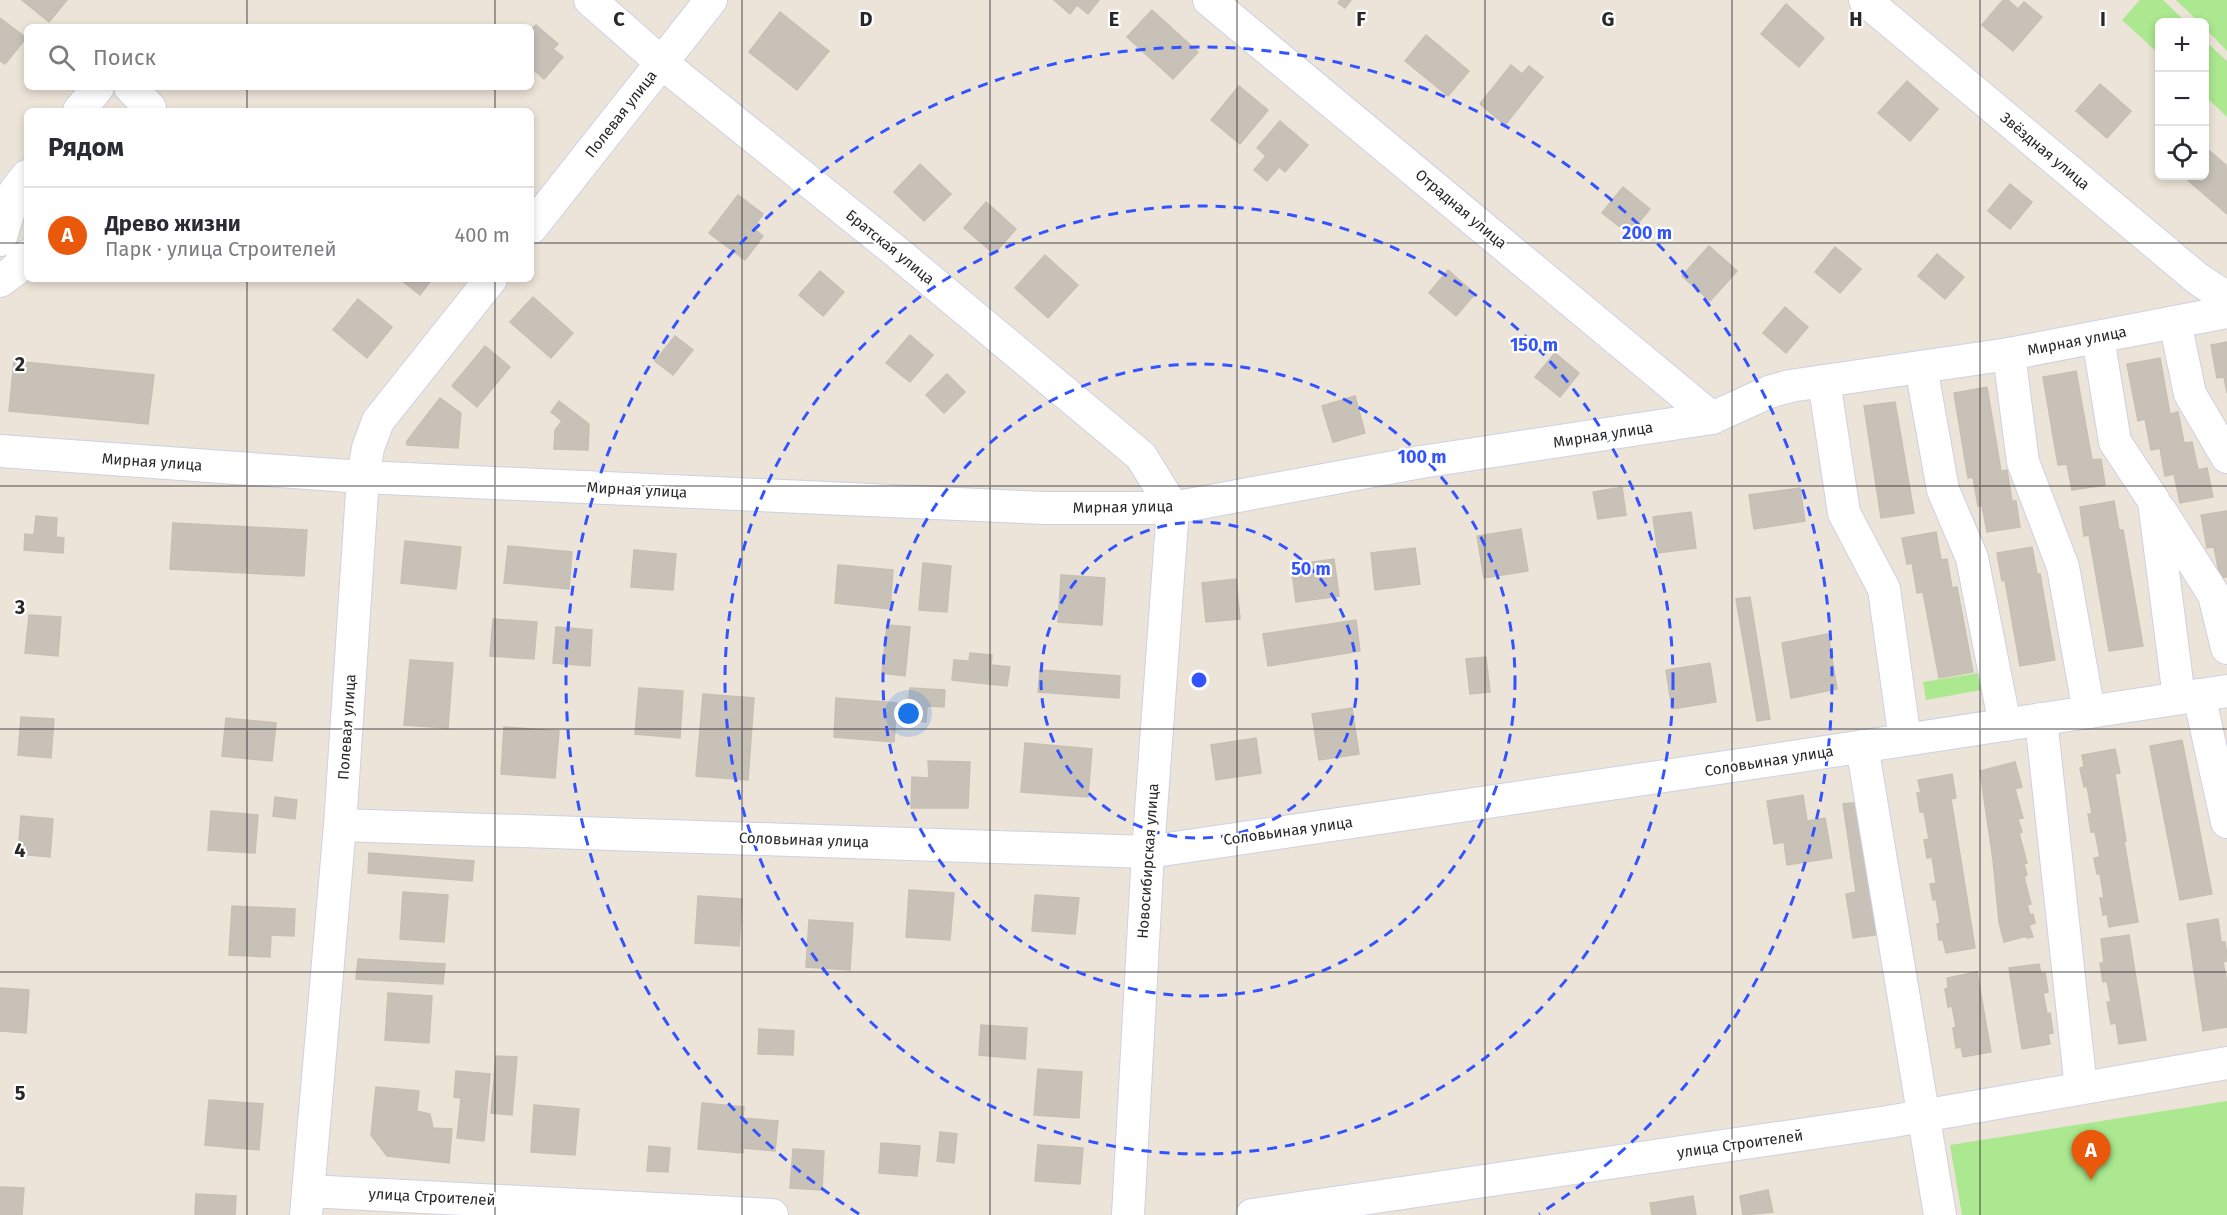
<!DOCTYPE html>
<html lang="ru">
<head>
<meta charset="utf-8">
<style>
	:root { --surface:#fff; --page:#f7f7f7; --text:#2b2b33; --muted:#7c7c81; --line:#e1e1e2; --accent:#ea580c }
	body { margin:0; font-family:"Fira Sans",sans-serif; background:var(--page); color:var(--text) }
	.controls { position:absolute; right:18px; top:18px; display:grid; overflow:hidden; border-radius:9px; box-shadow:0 3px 9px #0003 }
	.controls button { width:54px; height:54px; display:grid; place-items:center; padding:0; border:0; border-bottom:2px solid var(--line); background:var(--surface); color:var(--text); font:30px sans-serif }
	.you { position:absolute; left:909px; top:714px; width:21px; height:21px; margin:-15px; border:4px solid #fff; border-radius:50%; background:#1a73e8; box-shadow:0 0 0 9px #1a73e833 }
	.badge { display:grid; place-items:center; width:39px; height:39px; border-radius:50%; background:var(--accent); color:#fff; font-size:20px; font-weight:700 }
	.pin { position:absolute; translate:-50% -50px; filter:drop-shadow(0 2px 3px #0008) }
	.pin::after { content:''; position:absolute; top:32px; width:21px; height:18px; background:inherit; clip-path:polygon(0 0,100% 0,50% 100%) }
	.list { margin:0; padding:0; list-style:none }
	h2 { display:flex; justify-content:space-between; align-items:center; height:78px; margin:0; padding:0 24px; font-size:26px }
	h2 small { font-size:20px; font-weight:400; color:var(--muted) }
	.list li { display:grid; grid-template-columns:39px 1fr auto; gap:18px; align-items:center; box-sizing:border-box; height:96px; padding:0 24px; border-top:2px solid var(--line) }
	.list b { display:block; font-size:22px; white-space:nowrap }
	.list p { margin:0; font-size:20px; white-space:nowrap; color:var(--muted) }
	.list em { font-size:20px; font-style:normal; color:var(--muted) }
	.icon { flex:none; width:33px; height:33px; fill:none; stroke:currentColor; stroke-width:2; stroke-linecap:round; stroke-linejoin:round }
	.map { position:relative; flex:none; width:2227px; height:1215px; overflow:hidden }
	.search { position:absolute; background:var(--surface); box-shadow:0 3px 9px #0003; left:24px; top:24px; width:510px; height:66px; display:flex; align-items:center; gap:15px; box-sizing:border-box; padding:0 21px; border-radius:9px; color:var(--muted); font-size:22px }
	.panel { position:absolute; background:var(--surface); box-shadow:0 3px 9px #0003; left:24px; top:108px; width:510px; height:174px; border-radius:9px }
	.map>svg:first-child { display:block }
	.green { fill:#abe88f }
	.building { fill:#c7c1b8; stroke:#c7c0b2; stroke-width:1.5 }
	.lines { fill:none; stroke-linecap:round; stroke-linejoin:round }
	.minor-casing { stroke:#cdd1e3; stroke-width:34 }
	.minor { stroke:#fff; stroke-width:32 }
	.grid { fill:none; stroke:#282828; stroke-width:1.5; stroke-opacity:0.55 }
	.ring { fill:none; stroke:#3253ff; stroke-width:3; stroke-dasharray:10 8 }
	.labels { text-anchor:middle; stroke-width:4.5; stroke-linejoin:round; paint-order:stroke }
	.street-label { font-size:15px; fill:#282828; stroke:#fff }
	.grid-label { font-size:20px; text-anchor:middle; font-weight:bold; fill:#282828; stroke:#fff; stroke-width:4.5; stroke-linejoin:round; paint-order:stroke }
	.centre { fill:#3253ff; stroke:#fff; stroke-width:3 }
	.ring-label { font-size:18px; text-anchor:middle; font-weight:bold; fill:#3253ff; stroke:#fff; stroke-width:4.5; stroke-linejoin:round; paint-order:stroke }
</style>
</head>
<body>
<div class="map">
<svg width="2227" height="1215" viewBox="0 0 2227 1215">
	<rect width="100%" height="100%" fill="#ece4d8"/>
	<g class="green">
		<path d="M2140,0H2163L2186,22H2160L2159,54L2122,20Z"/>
		<path d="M2176,0H2227V51L2205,28L2204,22H2199Z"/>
		<path d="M2204,40L2227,61V117L2205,96Z"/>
		<path d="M1978,673L1981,690L1926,700L1923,682Z"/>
		<path d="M2227,1101V1215H1962L1950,1145Z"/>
	</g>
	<g class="building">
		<path d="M22,0H67L49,22Z"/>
		<path d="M1054,0H1099L1088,14L1077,5L1070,14Z"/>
		<path d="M1340,0H1351L1345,8L1338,3Z"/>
		<path d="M2003,0H2008L2018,9L2024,2L2042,17L2013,51L1982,25Z"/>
		<path d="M1786,4L1824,38L1799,67L1761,34Z"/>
		<path d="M1152,10L1198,52L1173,79L1127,37Z"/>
		<path d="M780,12L829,51L797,90L749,52Z"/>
		<path d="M0,18L26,38L5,64L0,61Z"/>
		<path d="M536,25L558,44L553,49L563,57L544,79L535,71L531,75V30Z"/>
		<path d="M1426,35L1469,71L1448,96L1405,61Z"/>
		<path d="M1511,65L1522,74L1529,66L1543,77L1505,125L1480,104Z"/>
		<path d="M1907,81L1938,109L1910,141L1878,113Z"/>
		<path d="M2100,84L2131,111L2107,138L2076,111Z"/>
		<path d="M1239,86L1268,110L1240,144L1211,120Z"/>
		<path d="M1280,121L1308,145L1285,172L1279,167L1267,181L1254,170L1266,156L1257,148Z"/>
		<path d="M2204,146L2227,166V214L2183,176H2204Z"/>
		<path d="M920,164L951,194L924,221L894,192Z"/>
		<path d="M2010,184L2032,202L2010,229L1988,211Z"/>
		<path d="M1623,187L1650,209L1629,234L1602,213Z"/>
		<path d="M738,195L763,214L753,228L763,236L745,260L709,233Z"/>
		<path d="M986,202L1016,229L994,254L964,228Z"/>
		<path d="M1709,246L1737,271L1710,301L1682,276Z"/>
		<path d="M1835,247L1861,269L1840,293L1815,272Z"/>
		<path d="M1937,254L1964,277L1945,299L1918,276Z"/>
		<path d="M1045,255L1078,285L1048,318L1015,288Z"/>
		<path d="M1448,270L1475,294L1456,316L1429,293Z"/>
		<path d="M820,271L844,292L823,316L799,295Z"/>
		<path d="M400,279H432L420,295Z"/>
		<path d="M533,297L573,333L551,358L510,322Z"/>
		<path d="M358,299L392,327L367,358L333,330Z"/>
		<path d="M1785,307L1808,327L1786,353L1763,333Z"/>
		<path d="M910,335L933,355L910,382L886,363Z"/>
		<path d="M675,336L693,350L673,375L655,361Z"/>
		<path d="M2227,342V393L2224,377L2217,378L2211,345Z"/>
		<path d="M485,346L510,367L477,407L452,386Z"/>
		<path d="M1555,353L1579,373L1560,397L1535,377Z"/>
		<path d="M2160,358L2170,414L2178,412L2184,443L2192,442L2198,470L2207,468L2213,497L2180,503L2174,474L2165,476L2160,448L2151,450L2145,419L2138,421L2127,364Z"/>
		<path d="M14,361L154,375L148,424L9,411Z"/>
		<path d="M2076,371L2092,460L2101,459L2105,485L2072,490L2067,464L2058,465L2043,377Z"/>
		<path d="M947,374L965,392L944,413L926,395Z"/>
		<path d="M1987,387L2001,471L2007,470L2012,501H2016L2020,527L1987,532L1982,505L1978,506L1973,477L1968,478L1954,393Z"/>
		<path d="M1355,396L1365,433L1333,442L1322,406Z"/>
		<path d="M440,398L461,413L458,448L407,445V441Z"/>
		<path d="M559,401L589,424L588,450L554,449L555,430L562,421L551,412Z"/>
		<path d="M1895,402L1914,513L1881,518L1864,406Z"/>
		<path d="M1622,487L1626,515L1598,519L1593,492Z"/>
		<path d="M1800,488L1805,521L1754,529L1749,495Z"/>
		<path d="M2114,501L2119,530H2123L2143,646L2109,651L2089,535L2084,536L2080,507Z"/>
		<path d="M2227,511V577L2220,578L2214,547L2207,548L2201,515Z"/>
		<path d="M1691,512L1696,548L1658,553L1653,517Z"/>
		<path d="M36,516L57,518L56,537L64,538L63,553L24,550L25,534L34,535Z"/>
		<path d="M173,523L307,530L304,576L170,569Z"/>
		<path d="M1521,529L1528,571L1484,578L1477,536Z"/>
		<path d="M1936,532L1941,560L1947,559L1952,588L1957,587L1973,672L1939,678L1923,592L1917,593L1912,563L1907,564L1902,538Z"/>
		<path d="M405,541L461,547L456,589L401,583Z"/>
		<path d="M508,546L572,552L569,589L504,583Z"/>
		<path d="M2032,547L2037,574H2040L2055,660L2020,666L2005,580L2002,581L1997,553Z"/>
		<path d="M1415,548L1420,584L1375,590L1371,553Z"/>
		<path d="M634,550L676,554L673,590L631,587Z"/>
		<path d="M1334,559L1339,596L1296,602L1291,565Z"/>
		<path d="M923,563L951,566L947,612L919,610Z"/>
		<path d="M838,565L893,570L890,609L835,603Z"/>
		<path d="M1061,575L1105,578L1102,625L1058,622Z"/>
		<path d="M1236,579L1240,619L1206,622L1202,583Z"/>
		<path d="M1750,597L1770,719L1757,721L1736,599Z"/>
		<path d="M29,615L61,617L58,656L25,653Z"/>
		<path d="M493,619L537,622L534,659L490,656Z"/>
		<path d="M1356,620L1360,651L1268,666L1263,634Z"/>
		<path d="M887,625L910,627L905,676L882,673Z"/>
		<path d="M556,627L592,630L590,666L553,663Z"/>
		<path d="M1828,634L1837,689L1791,698L1782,643Z"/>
		<path d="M970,653L992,655L991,665L1010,667L1007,686L952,680L954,660L969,661Z"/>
		<path d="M1486,657L1490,692L1470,694L1466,659Z"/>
		<path d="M410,660L453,663L448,728L404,725Z"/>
		<path d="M1710,663L1716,702L1672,709L1666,670Z"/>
		<path d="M1040,670L1120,676L1119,698L1038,692Z"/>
		<path d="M639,688L683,691L680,738L635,734Z"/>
		<path d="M910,688L945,690L944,707L927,706L926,722L907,720Z"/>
		<path d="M703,694L754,698L748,780L696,776Z"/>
		<path d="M836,698L897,703L894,742L834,737Z"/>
		<path d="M1352,708L1359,754L1319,760L1312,714Z"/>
		<path d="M21,717L54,719L51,758L18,755Z"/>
		<path d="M226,718L276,723L272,761L222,756Z"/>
		<path d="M504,727L559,731L555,778L501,774Z"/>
		<path d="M1256,738L1261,773L1216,780L1211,745Z"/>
		<path d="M2182,740L2212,894L2180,900L2150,746Z"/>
		<path d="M1025,743L1092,749L1088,797L1021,792Z"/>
		<path d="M2115,749L2120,773L2115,774L2126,841H2124L2138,922L2109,927L2107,914L2103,915L2100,898H2104L2100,874H2097L2094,858L2100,857L2095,832H2091L2088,814H2092L2087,786L2084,787L2080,768L2084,767L2082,755Z"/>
		<path d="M928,761L970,762L968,808H911L912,777L929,778Z"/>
		<path d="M2015,762L2022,787L2015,789L2023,818L2018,819L2022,832L2019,833L2027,863L2024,864L2027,875L2024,877L2031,904L2027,905L2030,915L2033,914L2035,923L2029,925L2033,937L2027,938V936L2004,942L1999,922L1993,860L1980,771Z"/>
		<path d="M1952,774L1956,798L1951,799L1975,948L1946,953L1943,940H1939L1937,924L1940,923L1936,899L1933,900L1930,884L1936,883L1932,857L1927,858L1924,840L1929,839L1924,812H1920L1917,793H1921L1918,780Z"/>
		<path d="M1803,795L1807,821L1825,818L1832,858L1787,865L1784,842L1774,844L1767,801Z"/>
		<path d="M275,797L297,800L295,819L273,816Z"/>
		<path d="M1861,802L1881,934L1853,938L1846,894L1856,892L1843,804Z"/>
		<path d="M211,811L258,815L255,853L208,850Z"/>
		<path d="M21,816L53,819L50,857L18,854Z"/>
		<path d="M369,853L474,861L472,881L368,873Z"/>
		<path d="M909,890L954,893L950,940L906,937Z"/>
		<path d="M403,892L448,895L444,942L400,939Z"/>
		<path d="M1035,895L1079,898L1075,934L1032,931Z"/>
		<path d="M698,896L742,899L739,946L695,943Z"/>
		<path d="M232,906L295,909L294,936L271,935L270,957L229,955Z"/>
		<path d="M2218,919L2221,942H2225L2227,956V961L2223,962L2227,983V1027L2203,1031L2187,924Z"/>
		<path d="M809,920L853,923L850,970L806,967Z"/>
		<path d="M2129,935L2146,1040L2119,1044L2116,1023L2111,1024L2107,1002H2111L2107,981L2103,982L2100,963H2104L2101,939Z"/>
		<path d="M358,959L445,964L443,984L356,979Z"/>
		<path d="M2039,964L2041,974L2045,973L2048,992L2043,993L2047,1014L2050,1013L2053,1033L2048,1034L2050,1044L2022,1049L2009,968Z"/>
		<path d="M1977,972L1991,1052L1963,1057L1961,1047L1956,1048L1953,1028L1956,1027L1952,1006L1948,1007L1945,989L1948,988L1947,978Z"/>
		<path d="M0,988L29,990L26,1033L0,1031Z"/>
		<path d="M388,993L432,996L429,1043L385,1040Z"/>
		<path d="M981,1025L1027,1028L1025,1059L979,1055Z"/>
		<path d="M759,1029L794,1031L793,1055L758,1054Z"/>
		<path d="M496,1056L517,1057L512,1115L491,1113Z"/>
		<path d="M1038,1069L1082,1072L1079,1118L1034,1115Z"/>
		<path d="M456,1071L490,1074L484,1141L457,1138L461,1098L454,1097Z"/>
		<path d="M376,1087L419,1091L417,1111L430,1114L433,1128L452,1129L449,1163L387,1156L371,1135Z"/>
		<path d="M209,1100L263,1104L259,1150L205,1145Z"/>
		<path d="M702,1103L744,1107L743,1118L778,1121L775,1151L743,1148V1153L698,1149Z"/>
		<path d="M534,1105L579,1109L575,1155L531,1152Z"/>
		<path d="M940,1132L957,1134L954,1163L937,1161Z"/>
		<path d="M881,1143L920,1146L917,1176L879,1173Z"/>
		<path d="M1038,1145L1083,1148L1080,1184L1035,1181Z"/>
		<path d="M649,1146L670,1148L668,1172L647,1171Z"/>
		<path d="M793,1149L824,1151L822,1190L790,1188Z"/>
		<path d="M0,1187L24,1188L22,1215H0Z"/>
		<path d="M1768,1190L1773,1212L1743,1215L1740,1196Z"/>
		<path d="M196,1194L236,1196L235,1215H195Z"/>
		<path d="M1693,1196L1696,1215H1652L1650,1203Z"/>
	</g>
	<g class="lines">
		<defs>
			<g id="minor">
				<path d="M590,0L662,63L899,254L1141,456L1173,508L1148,852L1128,1215"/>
				<path d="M1209,0L1712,418"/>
				<path d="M1865,0L2198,279L2227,298"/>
				<path d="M130,87L150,108V111"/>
				<path d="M79,111L98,87"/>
				<path d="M531,228L711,0"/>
				<path d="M0,240L15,191L27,176"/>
				<path d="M0,281L15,270L27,256"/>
				<path d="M2175,322L2190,394L2227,457"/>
				<path d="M2098,337L2115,442L2154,501L2179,698"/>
				<path d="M2009,354L2023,462L2063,567L2089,712"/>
				<path d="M1921,367L1943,490L1972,558L2005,725"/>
				<path d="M1824,381L1844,513L1884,589L1905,740"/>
				<path d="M0,451L363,477L1045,508H1173L1421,462L1712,418L1769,392L1790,386L2009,354L2227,312"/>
				<path d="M2160,510L2214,595L2227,648"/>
				<path d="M2199,695L2227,822"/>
				<path d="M2041,719L2081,1088"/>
				<path d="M1862,746L1940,1215"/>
				<path d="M340,825L1148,852L1753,763L2227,691"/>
				<path d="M308,1191L772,1215"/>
				<path d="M306,1215L340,825L363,477L368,448L378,421L491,279"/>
				<path d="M1252,1215L1888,1122L2227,1063"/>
			</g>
		</defs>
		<use href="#minor" class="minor-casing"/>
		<use href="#minor" class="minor"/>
	</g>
	<path class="grid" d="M247,0V27M495,0V27M742,0V1215M990,0V1215M1237,0V1215M1485,0V1215M1732,0V1215M1980,0V1215M247,87V111M495,87V111M0,243H27M531,243H2227M247,279V1215M495,279V1215M0,486H2227M0,729H2227M0,972H2227"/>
	<g class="ring">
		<circle cx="1199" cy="680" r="158"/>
		<circle cx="1199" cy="680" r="316"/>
		<circle cx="1199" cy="680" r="474"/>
		<path d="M859 1214A633 633 0 1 1 1539 1214"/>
	</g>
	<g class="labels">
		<g class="street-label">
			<text transform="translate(621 114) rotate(-52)" y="5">Полевая улица</text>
			<text transform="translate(2045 151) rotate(40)" y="5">Звёздная улица</text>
			<text transform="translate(1461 209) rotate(40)" y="5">Отрадная улица</text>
			<text transform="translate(890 247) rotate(39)" y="5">Братская улица</text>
			<text transform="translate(2077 341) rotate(-11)" y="5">Мирная улица</text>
			<text transform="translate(1603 435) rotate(-9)" y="5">Мирная улица</text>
			<text transform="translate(152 462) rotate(4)" y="5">Мирная улица</text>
			<text transform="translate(637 490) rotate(3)" y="5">Мирная улица</text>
			<text transform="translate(1123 507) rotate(-1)" y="5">Мирная улица</text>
			<text transform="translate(347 727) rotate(-86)" y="5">Полевая улица</text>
			<text transform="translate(1769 761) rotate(-9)" y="5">Соловьиная улица</text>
			<text transform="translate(1288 831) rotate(-8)" y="5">Соловьиная улица</text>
			<text transform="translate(804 840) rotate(2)" y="5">Соловьиная улица</text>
			<text transform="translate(1148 861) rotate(-86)" y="5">Новосибирская улица</text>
			<text transform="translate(1740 1144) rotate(-8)" y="5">улица Строителей</text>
			<text transform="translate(432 1197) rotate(3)" y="5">улица Строителей</text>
		</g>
	</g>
	<g class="grid-label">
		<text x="619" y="26">C</text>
		<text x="866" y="26">D</text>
		<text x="1114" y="26">E</text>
		<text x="1361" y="26">F</text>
		<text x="1608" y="26">G</text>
		<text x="1856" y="26">H</text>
		<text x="2103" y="26">I</text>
		<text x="20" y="371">2</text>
		<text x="20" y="614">3</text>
		<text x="20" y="857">4</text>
		<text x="20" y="1100">5</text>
	</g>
	<circle cx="1199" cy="680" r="9" class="centre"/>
	<g class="ring-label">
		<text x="1647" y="239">200 m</text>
		<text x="1534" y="351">150 m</text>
		<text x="1422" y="463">100 m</text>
		<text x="1311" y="575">50 m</text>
	</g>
</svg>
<div class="controls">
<button>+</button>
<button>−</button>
<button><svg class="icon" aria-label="locate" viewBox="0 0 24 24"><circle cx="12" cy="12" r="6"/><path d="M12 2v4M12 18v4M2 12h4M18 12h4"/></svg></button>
</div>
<div class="you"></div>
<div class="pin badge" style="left:2091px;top:1180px">A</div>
<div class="search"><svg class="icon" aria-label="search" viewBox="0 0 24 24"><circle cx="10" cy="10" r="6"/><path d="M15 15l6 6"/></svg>Поиск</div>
<section class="panel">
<h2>Рядом<small></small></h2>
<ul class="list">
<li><span class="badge">A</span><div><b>Древо жизни</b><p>Парк · улица Строителей</p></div><em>400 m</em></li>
</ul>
</section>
</div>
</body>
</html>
